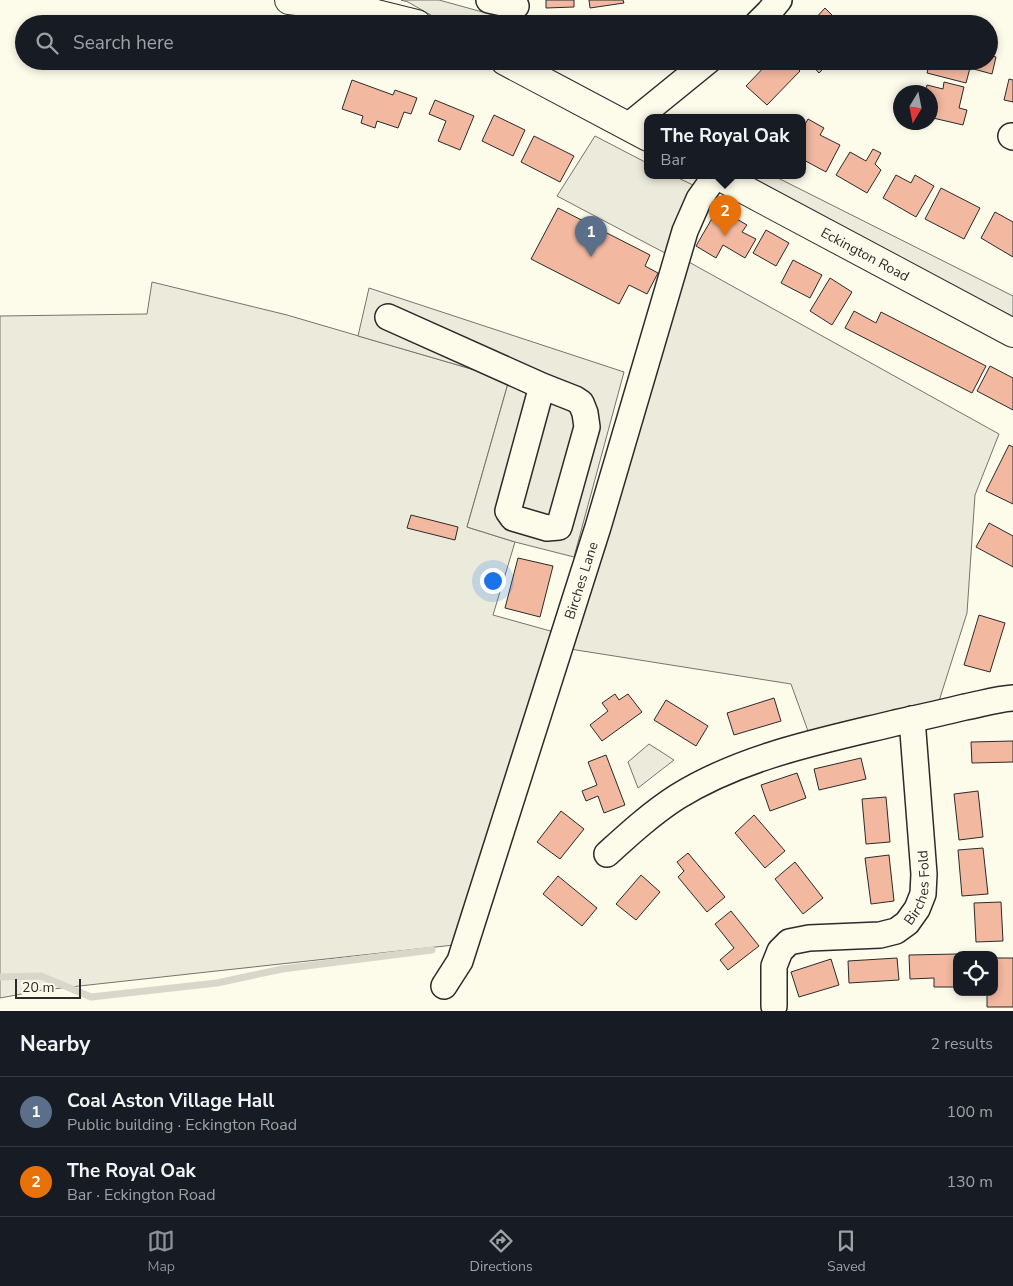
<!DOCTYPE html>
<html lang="en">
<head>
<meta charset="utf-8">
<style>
	:root { --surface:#171b24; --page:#242831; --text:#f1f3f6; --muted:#9ea1a6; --line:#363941; --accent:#8c9099 }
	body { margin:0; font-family:"Nunito Sans",sans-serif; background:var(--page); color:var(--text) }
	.controls { position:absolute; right:15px; bottom:15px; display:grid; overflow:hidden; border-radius:10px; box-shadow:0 2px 8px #0003 }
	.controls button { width:45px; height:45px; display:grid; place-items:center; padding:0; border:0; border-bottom:1px solid var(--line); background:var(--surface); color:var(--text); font:25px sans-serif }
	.compass { position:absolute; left:893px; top:85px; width:45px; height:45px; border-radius:50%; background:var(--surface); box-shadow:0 2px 8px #0003; rotate:190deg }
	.scale { position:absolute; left:15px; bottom:12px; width:66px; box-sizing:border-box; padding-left:5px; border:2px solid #2b2b2b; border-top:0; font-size:14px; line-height:18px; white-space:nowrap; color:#2b2b2b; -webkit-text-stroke:4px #fdfbea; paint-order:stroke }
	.you { position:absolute; left:492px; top:580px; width:18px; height:18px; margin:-12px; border:4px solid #fff; border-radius:50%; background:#1a73e8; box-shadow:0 0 0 8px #1a73e833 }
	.badge { display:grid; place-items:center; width:32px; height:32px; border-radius:50%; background:var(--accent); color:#fff; font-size:16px; font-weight:700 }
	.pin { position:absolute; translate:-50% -41px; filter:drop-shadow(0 1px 2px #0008) }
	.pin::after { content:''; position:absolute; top:26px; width:18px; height:15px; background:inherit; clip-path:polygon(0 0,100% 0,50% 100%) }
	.popup { position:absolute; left:644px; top:114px; width:162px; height:65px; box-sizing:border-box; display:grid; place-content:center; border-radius:10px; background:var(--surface); filter:drop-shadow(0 1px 4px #0005); font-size:16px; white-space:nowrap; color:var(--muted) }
	.popup b { font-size:19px; color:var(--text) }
	.popup::after { content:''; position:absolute; left:50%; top:100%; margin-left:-10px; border:10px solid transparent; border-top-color:var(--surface) }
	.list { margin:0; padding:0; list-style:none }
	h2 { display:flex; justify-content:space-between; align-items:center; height:65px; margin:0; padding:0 20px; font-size:21px }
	h2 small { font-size:16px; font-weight:400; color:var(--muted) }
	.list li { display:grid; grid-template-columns:32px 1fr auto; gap:15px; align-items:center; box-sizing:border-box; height:70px; padding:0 20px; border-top:1px solid var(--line) }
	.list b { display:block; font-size:19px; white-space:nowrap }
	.list p { margin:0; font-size:16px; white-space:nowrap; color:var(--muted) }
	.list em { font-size:16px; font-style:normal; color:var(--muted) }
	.icon { flex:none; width:28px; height:28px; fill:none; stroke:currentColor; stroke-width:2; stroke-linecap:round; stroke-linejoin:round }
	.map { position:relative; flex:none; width:1013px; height:1011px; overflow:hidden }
	.search { position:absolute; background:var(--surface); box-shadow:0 2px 8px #0003; left:15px; right:15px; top:15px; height:55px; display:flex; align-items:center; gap:12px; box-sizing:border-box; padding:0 18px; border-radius:28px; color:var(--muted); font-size:19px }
	.sheet { height:205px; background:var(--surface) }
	nav { display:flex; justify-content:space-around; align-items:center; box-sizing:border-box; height:70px; border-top:1px solid var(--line); background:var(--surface); font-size:14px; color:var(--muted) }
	nav a { display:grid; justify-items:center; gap:2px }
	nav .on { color:var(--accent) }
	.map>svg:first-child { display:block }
	.green { fill:#ecebdb; stroke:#74746e }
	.parking { fill:#eceadb; stroke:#74746e }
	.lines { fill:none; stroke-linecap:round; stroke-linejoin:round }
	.stream { stroke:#d8d7c9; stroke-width:7 }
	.building { fill:#f2b8a0; stroke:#2b2b2b }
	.minor-casing { stroke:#2b2b2b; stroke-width:28 }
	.major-casing { stroke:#2b2b2b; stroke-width:30 }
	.minor { stroke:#fdfbea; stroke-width:25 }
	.major { stroke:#fdfbea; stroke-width:28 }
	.labels { text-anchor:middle; stroke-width:4; stroke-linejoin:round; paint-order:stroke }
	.street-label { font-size:14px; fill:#2b2b2b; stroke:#fdfbea }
</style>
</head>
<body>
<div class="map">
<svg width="1013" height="1011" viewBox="0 0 1013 1011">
	<rect width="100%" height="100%" fill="#fdfbea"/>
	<g class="green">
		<path d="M401,0H439L526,24H450L436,18L408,2Z"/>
		<path d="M748,175H772L1013,296V322L920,272Z"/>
		<path d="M687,261L999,434L975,495L967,613L939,701L808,731L791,684L570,649Z"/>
		<path d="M152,282L287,315L509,380L467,527L515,542L493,615L554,632L454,945L43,990L0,998V316L147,314Z"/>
		<path d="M649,744L674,760L638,788L628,762Z"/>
	</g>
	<g class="parking">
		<path d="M595,136L647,163L648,175H672L693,185L678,216L665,253L557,196Z"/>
		<path d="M369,288L624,372L574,557L515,542L467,527L509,380L358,336Z"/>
	</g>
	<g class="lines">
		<path class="stream" d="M0,977L41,976L91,997L217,983L282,969L432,950"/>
	</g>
	<g class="building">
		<path d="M546,0H574V7L546,8Z"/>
		<path d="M589,0H623L624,3L590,8Z"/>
		<path d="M825,8L841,24H810Z"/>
		<path d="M989,55L996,57L992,74L970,68L966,83L927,73L930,61H989Z"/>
		<path d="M770,61H790L800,71L767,105L746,86Z"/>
		<path d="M808,61H831L819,73Z"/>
		<path d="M1009,79L1013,80V102L1004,100Z"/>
		<path d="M352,80L393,95L395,90L417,98L411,114L404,112L398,128L377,121L375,128L361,123L363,116L342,109Z"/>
		<path d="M944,82L964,87L959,108L967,110L963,125L933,118L935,107L930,106V92H925L927,85L943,89Z"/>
		<path d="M435,100L474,116L460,150L438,141L446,121L429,114Z"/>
		<path d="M494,115L525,130L513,156L482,141Z"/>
		<path d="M808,119L824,128L820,135L840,145L826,172L802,159V130Z"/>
		<path d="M534,136L574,156L560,182L521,162Z"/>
		<path d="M873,149L881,153L875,164L881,170L867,193L836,175L850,152L866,161Z"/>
		<path d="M896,175L911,183L915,175L934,186L916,217L883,198Z"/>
		<path d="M941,188L980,208L964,239L925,219Z"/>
		<path d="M558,208L650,255L645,266L658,273L647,294L629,285L619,304L531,259Z"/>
		<path d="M718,208L747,225L742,232L756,239L745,258L723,245L716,258L696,246Z"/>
		<path d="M995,212L1013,222V257L981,238Z"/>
		<path d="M766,230L789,243L776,266L753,253Z"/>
		<path d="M793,260L822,275L810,298L781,283Z"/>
		<path d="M830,278L852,292L832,325L810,311Z"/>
		<path d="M854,311L876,323L881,312L986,366L972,393L845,328Z"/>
		<path d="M990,366L1013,378V410L977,391Z"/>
		<path d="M1009,445L1013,447V504L986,491Z"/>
		<path d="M411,515L458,527L455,540L407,528Z"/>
		<path d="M989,523L1013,536V567L976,547Z"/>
		<path d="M518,558L553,566L540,617L505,608Z"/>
		<path d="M979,615L1005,623L990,672L964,665Z"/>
		<path d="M615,694L619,700L628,694L642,712L602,741L590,725L608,711L602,703Z"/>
		<path d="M774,698L781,721L734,735L727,713Z"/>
		<path d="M666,700L708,726L696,746L654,720Z"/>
		<path d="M1013,741V762L972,763L971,742Z"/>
		<path d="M606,755L625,805L604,813L598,796L586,801L582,791L597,785L588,762Z"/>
		<path d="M861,758L866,779L819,790L814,769Z"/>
		<path d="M797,773L806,798L770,811L761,785Z"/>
		<path d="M978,791L983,837L959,840L954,794Z"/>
		<path d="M886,797L890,842L866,844L862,799Z"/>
		<path d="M561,811L584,829L560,859L537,842Z"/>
		<path d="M754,815L785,851L765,868L735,833Z"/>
		<path d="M983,848L988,894L962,896L958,850Z"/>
		<path d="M688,853L725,897L707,912L678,877L684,871L677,862Z"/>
		<path d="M889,855L894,901L871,904L865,858Z"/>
		<path d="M795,862L823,898L803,914L775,879Z"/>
		<path d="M641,875L660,892L636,920L616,904Z"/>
		<path d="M558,876L597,908L582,926L543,894Z"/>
		<path d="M1001,902L1003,941L976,942L974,903Z"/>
		<path d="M731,911L759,946L728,970L720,960L734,948L715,924Z"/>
		<path d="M957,954V987H934V978L910,979L909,955Z"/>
		<path d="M897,958L899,980L849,983L848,961Z"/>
		<path d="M994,958H1013V1007H987V992H994Z"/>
		<path d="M831,959L839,985L799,997L791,972Z"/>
	</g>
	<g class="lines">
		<defs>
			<g id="minor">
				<path d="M489,0L516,6"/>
				<path d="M757,24L769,12L779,0"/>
				<path d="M628,126L708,61"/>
				<path d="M1011,136L1013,137"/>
				<path d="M388,317L542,386L575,399L581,403L585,413L587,427L559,527L547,528L513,518L508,511L542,386"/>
				<path d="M607,854C629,834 652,813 677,797C743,756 821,741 895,723C918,718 941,713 965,707C981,704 997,699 1013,698"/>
				<path id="s1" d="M444,986L460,961L598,527L685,231L699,199L716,175"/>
				<path id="s2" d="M774,1006V966L780,951L789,942L809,938L880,935L896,931L907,923L917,909L923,894L924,874L912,719"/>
			</g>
			<g id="major">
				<path d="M289,0L348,7L417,24"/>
				<path d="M505,61L648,137"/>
				<path id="s3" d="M717,175L1013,333"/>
			</g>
		</defs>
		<use href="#minor" class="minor-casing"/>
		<use href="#major" class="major-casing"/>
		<use href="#minor" class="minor"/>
		<use href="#major" class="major"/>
	</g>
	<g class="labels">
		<g class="street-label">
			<text dy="5" stroke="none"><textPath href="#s3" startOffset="168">Eckington Road</textPath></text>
			<text dy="5" stroke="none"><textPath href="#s1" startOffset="429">Birches Lane</textPath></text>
			<text dy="5" stroke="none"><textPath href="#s2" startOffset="229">Birches Fold</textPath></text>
		</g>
	</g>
</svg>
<div class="controls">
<button><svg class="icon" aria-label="locate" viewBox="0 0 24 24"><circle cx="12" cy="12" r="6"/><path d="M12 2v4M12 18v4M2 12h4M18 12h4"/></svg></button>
</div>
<svg class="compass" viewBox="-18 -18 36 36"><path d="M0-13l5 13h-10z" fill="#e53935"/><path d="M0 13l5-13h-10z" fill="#9ea1a6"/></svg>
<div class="scale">20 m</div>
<div class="you"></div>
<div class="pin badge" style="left:591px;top:257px;background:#5c6f8a">1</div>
<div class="pin badge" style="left:725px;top:236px;background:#e8710a">2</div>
<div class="popup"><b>The Royal Oak</b>Bar</div>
<div class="search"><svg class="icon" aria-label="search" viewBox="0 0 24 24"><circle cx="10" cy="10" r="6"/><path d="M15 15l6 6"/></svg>Search here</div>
</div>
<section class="sheet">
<h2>Nearby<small>2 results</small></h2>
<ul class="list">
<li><span class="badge" style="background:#5c6f8a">1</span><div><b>Coal Aston Village Hall</b><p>Public building · Eckington Road</p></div><em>100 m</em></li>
<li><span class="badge" style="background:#e8710a">2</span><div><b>The Royal Oak</b><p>Bar · Eckington Road</p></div><em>130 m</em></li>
</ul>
</section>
<nav>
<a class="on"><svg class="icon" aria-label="map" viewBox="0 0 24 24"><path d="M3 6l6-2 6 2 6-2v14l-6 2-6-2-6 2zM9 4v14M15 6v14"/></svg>Map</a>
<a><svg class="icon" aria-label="directions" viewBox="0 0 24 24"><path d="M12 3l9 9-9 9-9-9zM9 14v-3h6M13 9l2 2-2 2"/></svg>Directions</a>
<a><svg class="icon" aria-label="saved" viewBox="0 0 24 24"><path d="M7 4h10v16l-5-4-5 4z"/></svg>Saved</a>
</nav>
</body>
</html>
